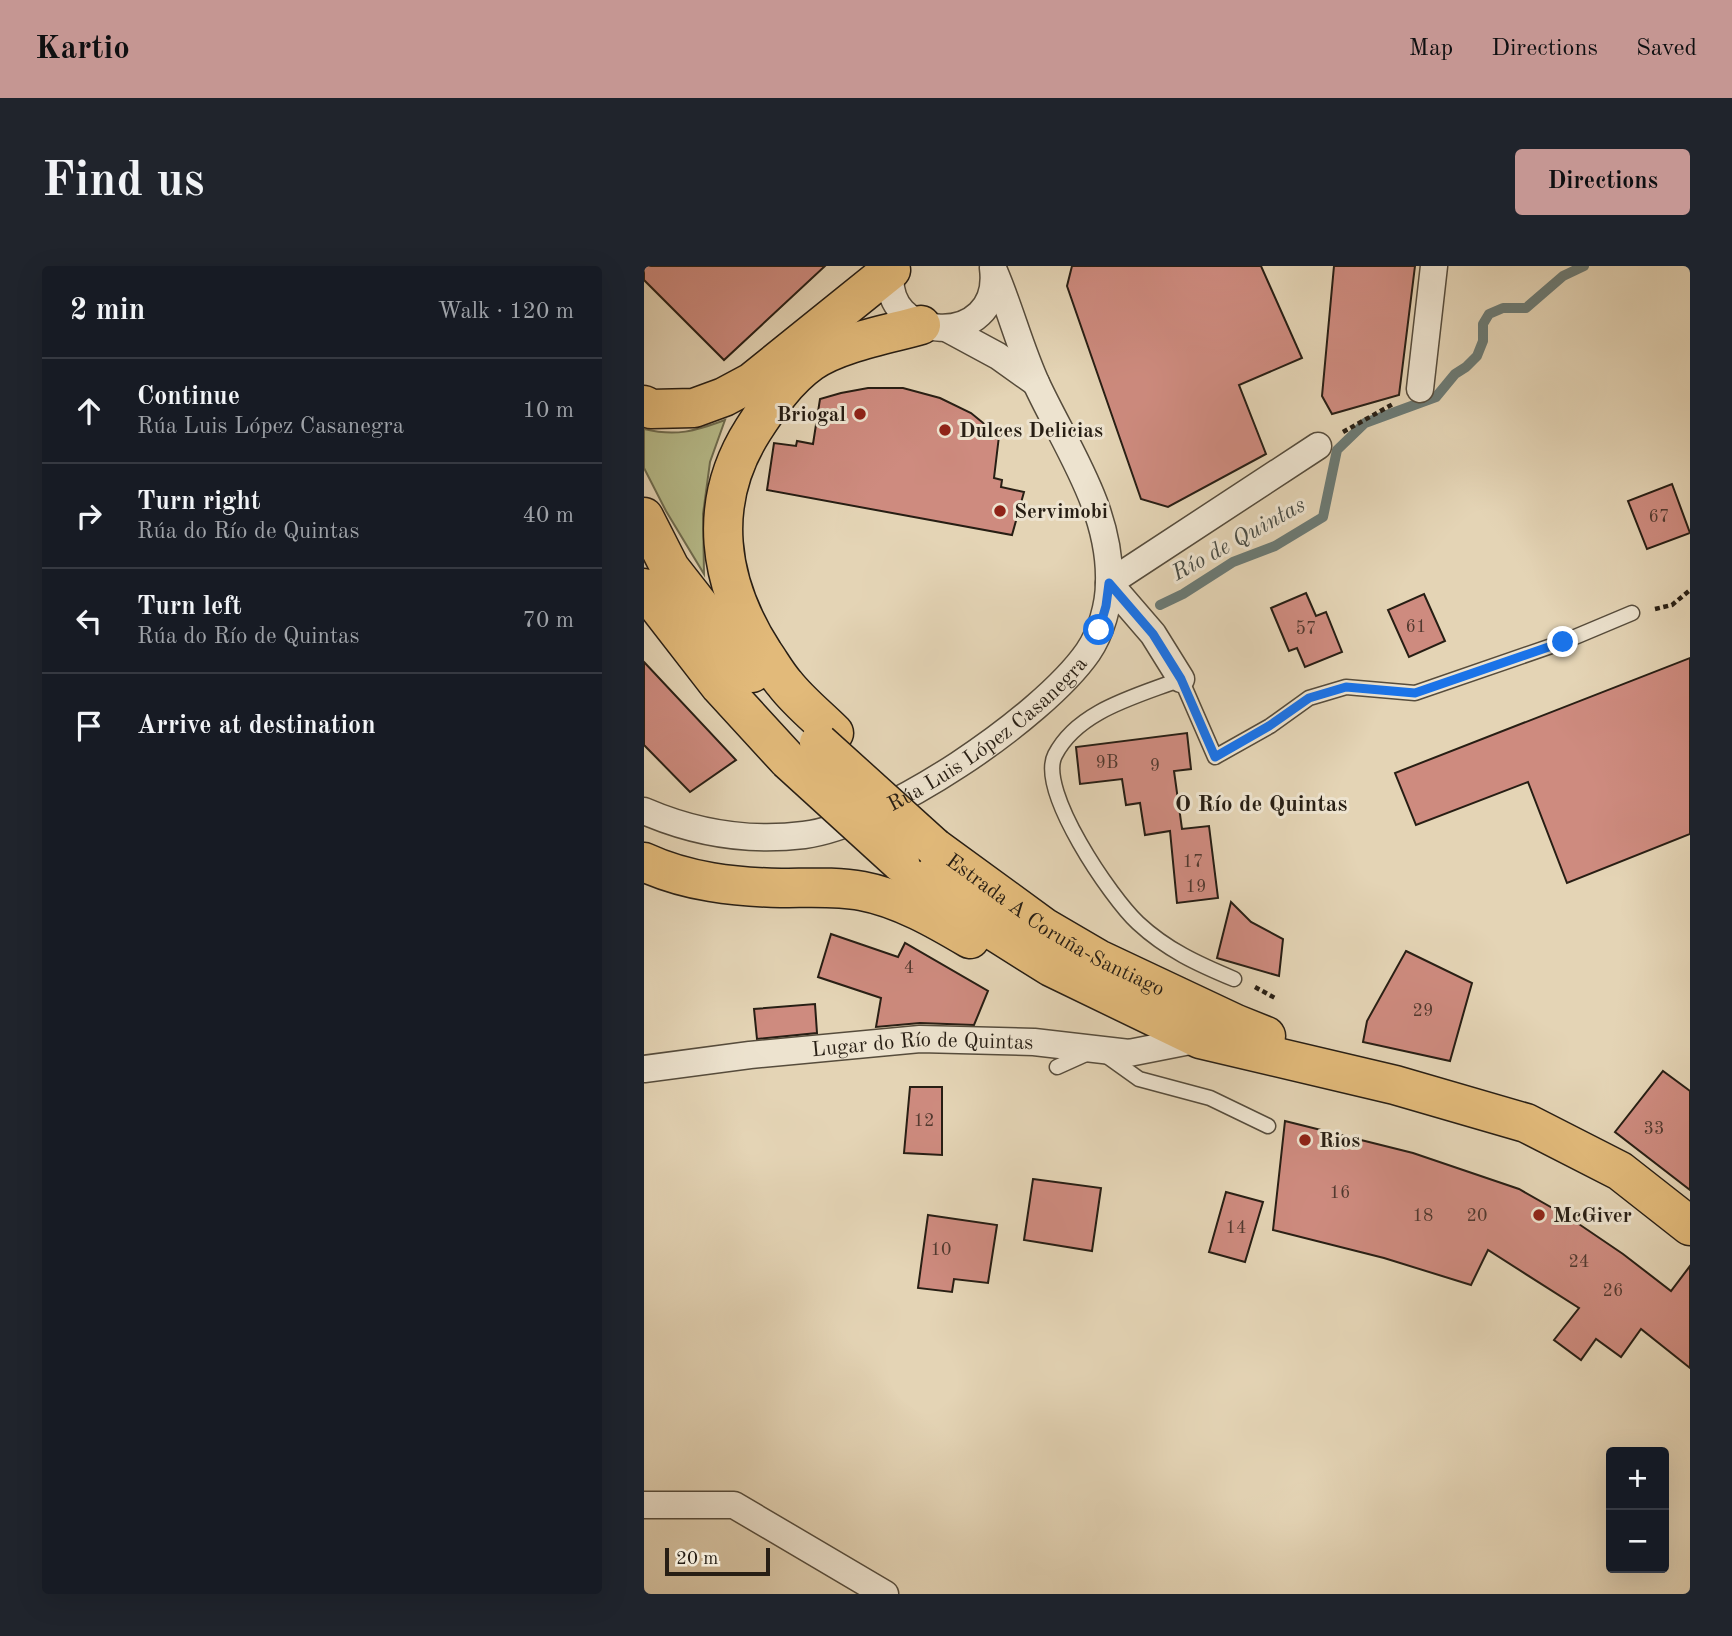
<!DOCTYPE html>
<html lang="en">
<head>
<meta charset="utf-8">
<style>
	:root { --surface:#171b24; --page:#20242c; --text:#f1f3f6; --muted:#9ea1a6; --line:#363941; --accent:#c59692 }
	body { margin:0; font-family:"Old Standard TT",serif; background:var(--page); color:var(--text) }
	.controls { position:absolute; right:21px; bottom:21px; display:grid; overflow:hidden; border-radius:7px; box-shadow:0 7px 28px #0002 }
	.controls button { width:63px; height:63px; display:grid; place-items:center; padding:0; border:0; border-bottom:2px solid var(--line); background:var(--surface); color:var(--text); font:35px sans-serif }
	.scale { position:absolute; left:21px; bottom:18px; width:105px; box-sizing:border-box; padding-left:7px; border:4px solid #271e14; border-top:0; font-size:19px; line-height:24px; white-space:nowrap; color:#271e14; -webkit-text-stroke:5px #ede3cf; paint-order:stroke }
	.stop { position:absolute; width:21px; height:21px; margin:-16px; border:5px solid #1a73e8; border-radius:50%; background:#fff }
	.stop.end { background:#1a73e8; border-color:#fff; box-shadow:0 2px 7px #0008 }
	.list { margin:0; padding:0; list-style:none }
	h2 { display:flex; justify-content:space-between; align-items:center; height:91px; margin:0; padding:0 28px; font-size:30px }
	h2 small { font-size:23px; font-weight:400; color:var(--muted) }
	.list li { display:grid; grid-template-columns:46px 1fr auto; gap:21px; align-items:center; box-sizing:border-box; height:105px; padding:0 28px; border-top:2px solid var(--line) }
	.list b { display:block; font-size:26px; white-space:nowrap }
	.list p { margin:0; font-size:23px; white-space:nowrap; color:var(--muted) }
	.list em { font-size:23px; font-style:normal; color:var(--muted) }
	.icon { flex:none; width:38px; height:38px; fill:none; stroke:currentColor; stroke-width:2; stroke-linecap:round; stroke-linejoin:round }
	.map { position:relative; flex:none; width:1046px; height:1328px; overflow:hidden; border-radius:7px }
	header { display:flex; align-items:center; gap:42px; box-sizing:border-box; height:98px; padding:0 35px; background:var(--accent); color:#111 }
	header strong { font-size:33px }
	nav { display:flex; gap:38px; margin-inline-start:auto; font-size:24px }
	.intro { display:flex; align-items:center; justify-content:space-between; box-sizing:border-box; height:168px; padding:0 42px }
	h1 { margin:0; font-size:49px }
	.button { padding:18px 32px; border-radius:7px; background:var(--accent); color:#111; font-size:24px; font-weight:700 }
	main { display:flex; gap:42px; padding:0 42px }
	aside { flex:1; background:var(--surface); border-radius:7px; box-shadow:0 7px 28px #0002 }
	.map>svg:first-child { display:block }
	.green { fill:#b7bc8b; stroke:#6f6d50; stroke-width:2 }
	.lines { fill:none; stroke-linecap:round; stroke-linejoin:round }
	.stream { stroke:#6b7a75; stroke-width:10 }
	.building { fill:#ce8b7f; stroke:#271e14; stroke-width:2 }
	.service-casing { stroke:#564c3c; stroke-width:17 }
	.minor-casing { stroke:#564c3c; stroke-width:29 }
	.trunk-casing { stroke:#271e14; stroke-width:41 }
	.path { stroke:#271e14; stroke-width:4.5; stroke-dasharray:5 3.5; stroke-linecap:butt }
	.service { stroke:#ede3cf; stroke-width:14 }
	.minor { stroke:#ede3cf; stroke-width:26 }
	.trunk { stroke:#e2ba7a; stroke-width:38 }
	.trunk-bridge-casing { stroke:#271e14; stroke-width:41; stroke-linecap:butt }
	.trunk-bridge { stroke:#e2ba7a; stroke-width:38 }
	.route { stroke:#1a73e8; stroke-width:9 }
	.poi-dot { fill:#8f2418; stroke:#ede3cf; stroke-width:2.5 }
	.labels { text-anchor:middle; stroke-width:6; stroke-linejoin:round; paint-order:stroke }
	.number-label { font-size:18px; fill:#51392f }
	.poi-label { font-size:21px; font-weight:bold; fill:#271e14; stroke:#ede3cf; text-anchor:start }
	.street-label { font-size:21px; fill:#271e14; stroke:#ede3cf }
	.water-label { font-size:23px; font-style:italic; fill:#494c45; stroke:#ede3cf }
	.neighbourhood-label { font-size:23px; font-weight:bold; fill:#271e14; stroke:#ede3cf }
</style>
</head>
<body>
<header>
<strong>Kartio</strong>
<nav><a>Map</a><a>Directions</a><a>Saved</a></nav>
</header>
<div class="intro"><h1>Find us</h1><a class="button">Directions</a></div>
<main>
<aside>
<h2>2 min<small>Walk · 120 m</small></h2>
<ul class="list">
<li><svg class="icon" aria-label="ahead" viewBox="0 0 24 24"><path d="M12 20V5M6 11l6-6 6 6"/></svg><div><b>Continue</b><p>Rúa Luis López Casanegra</p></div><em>10 m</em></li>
<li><svg class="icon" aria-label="right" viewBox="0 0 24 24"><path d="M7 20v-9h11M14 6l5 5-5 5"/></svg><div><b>Turn right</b><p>Rúa do Río de Quintas</p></div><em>40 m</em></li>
<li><svg class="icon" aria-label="left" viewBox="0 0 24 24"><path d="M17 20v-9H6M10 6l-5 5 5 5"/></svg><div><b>Turn left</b><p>Rúa do Río de Quintas</p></div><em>70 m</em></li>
<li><svg class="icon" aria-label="arrive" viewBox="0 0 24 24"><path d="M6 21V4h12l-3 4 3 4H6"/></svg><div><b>Arrive at destination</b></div></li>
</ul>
</aside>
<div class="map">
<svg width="1046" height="1328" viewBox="0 0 1046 1328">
	<rect width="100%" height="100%" fill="#e4d4b5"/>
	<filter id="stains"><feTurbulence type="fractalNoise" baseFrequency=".00286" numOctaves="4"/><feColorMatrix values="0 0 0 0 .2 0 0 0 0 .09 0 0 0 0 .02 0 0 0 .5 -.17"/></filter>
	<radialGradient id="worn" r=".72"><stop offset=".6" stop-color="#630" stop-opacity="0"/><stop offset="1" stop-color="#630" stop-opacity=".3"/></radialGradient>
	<path class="green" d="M81,154L66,196L59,248L60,308L22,245L0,202V163C32,171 51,165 81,154Z"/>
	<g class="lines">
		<path class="stream" d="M516,339L539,328L589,296L631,280L679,251L693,184L721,157L792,131L811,108L822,101L833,90L839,75V58L845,48L859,42H882L919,10L940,0"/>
	</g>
	<g class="building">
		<path d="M0,0H181L80,94L0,14Z"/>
		<path d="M428,0H617L658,92L595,119L622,188L524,241L497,233L423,20Z"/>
		<path d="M690,0H771L755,129L688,148L678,130Z"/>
		<path d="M224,122H259L296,132L327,147L355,170L350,212L358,214L357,221L380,226L368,269L123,224L130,177L152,180L153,175L169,178L176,133L197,127Z"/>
		<path d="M1028,218L1046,267L1003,283L984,235Z"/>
		<path d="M662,327L672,350L682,346L698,386L661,401L653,382L645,385L627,342Z"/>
		<path d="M780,328L801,375L765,391L744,344Z"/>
		<path d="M1046,392V568L923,617L884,516L772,559L751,507Z"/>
		<path d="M0,396L92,494L46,526L0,479Z"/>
		<path d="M543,467L547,503L530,505L538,563L565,560L574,632L533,637L526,565L501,569L496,537L482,539L478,513L436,518L432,481Z"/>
		<path d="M587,636L607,656L639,673L635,710L573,692Z"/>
		<path d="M187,668L254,691L261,677L344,725L330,759L276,757L232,761L237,732L174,711Z"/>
		<path d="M762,685L828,717L806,795L719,776L723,755Z"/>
		<path d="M171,738L173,767L113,773L110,743Z"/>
		<path d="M1019,805L1046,825V924L971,866Z"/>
		<path d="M266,821H298V889L260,887Z"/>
		<path d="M641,855L769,887L875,923L926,952L979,988L1027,1025L1046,1000V1102L997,1063L977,1091L952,1073L937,1094L910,1074L935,1042L844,984L827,1019L740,992L629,964Z"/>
		<path d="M389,913L457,922L448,985L380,974Z"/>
		<path d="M582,926L619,936L601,996L565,986Z"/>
		<path d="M284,949L353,959L344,1017L310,1013L308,1026L274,1022Z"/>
	</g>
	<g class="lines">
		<defs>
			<g id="service">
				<path d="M590,713C554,698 523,684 494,657C467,632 393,524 411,489C434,444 494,430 537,413L571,491L626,460L665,432L702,421L771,427L919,376L988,347"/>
				<path d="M413,801L453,783L495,813L566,832L624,860"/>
			</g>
			<g id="minor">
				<path d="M248,0C231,79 360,85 349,2"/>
				<path d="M304,63L354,90L392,117"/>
				<path d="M776,123L790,0"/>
				<path d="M537,413L509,368L465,317L674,180"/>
				<path id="s1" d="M0,545C51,567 105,576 160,569C240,559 398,452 444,386C457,367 465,339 465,316C467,244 422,181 393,119C376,82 366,42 350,5"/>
				<path id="s2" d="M0,803L106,789L276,773L390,776L485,787L556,773"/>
				<path d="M0,1239H90L241,1328"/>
			</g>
			<g id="trunk">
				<path d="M0,139L7,143L50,142L80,131L108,116L247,4"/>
				<path d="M0,251L26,302L108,407"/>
				<path d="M0,322L76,420L144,494"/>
				<path d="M190,467C174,451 155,436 141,418C133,409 127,398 120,388C74,317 62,238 109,164C125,139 143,113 167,96C194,77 245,68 277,59"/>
				<path id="s3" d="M290,581L401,662L454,693L592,758L622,770"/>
				<path d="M0,596C43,616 91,621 137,622C164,622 192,620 218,625C256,632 294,654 326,673"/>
				<path d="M256,596L326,650L407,701L556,773L751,819L882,857L976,905L1046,960"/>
			</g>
		</defs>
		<use href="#service" class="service-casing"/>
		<use href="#minor" class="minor-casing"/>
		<use href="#trunk" class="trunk-casing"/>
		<g class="path">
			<path d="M699,166L749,138"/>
			<path d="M1011,343L1028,339L1046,324"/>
			<path d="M611,721L631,732"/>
		</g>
		<use href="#service" class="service"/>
		<use href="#minor" class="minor"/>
		<use href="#trunk" class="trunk"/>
		<defs>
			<g id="trunk-bridge">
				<path d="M175,477L290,581"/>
				<path d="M144,494L256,596"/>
			</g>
		</defs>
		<use href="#trunk-bridge" class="trunk-bridge-casing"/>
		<use href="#trunk-bridge" class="trunk-bridge"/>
	</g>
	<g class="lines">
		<path class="route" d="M455,364L462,340L465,317L509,368L537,413L571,491L625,460L665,432L702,421L771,427L919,376"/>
	</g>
	<g class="poi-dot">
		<circle cx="216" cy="148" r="7"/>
		<circle cx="301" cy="164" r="7"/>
		<circle cx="356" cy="245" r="7"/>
		<circle cx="661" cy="874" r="7"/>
		<circle cx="895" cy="949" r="7"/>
	</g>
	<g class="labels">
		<g class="number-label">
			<text x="1015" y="256">67</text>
			<text x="772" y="366">61</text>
			<text x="662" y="368">57</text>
			<text x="463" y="502">9B</text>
			<text x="511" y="505">9</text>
			<text x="549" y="601">17</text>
			<text x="552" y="626">19</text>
			<text x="265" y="707">4</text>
			<text x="779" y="750">29</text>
			<text x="280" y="860">12</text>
			<text x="1010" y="868">33</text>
			<text x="696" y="932">16</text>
			<text x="779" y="955">18</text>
			<text x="833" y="955">20</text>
			<text x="592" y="967">14</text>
			<text x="297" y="989">10</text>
			<text x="935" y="1001">24</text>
			<text x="969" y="1030">26</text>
		</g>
		<g class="poi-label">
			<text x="202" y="155" text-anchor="end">Briogal</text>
			<text x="315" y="171">Dulces Delicias</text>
			<text x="370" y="252">Servimobi</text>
			<text x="675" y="881">Rios</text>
			<text x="909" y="956">McGiver</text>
		</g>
		<g class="street-label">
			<text dy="7" stroke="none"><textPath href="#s1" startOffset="376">Rúa Luis López Casanegra</textPath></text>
			<text dy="7" stroke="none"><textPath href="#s3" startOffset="145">Estrada A Coruña-Santiago</textPath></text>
			<text dy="7" stroke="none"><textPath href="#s2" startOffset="280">Lugar do Río de Quintas</textPath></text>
		</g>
		<g class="water-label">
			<text transform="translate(594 272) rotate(-29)" y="8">Río de Quintas</text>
		</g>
		<g class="neighbourhood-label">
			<text x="617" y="545">O Río de Quintas</text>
		</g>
	</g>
	<rect width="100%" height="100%" filter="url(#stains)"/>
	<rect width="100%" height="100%" fill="url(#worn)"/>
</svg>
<div class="controls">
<button>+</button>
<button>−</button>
</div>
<div class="scale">20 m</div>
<div class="stop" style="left:455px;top:364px"></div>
<div class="stop end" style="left:919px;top:376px"></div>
</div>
</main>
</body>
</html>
